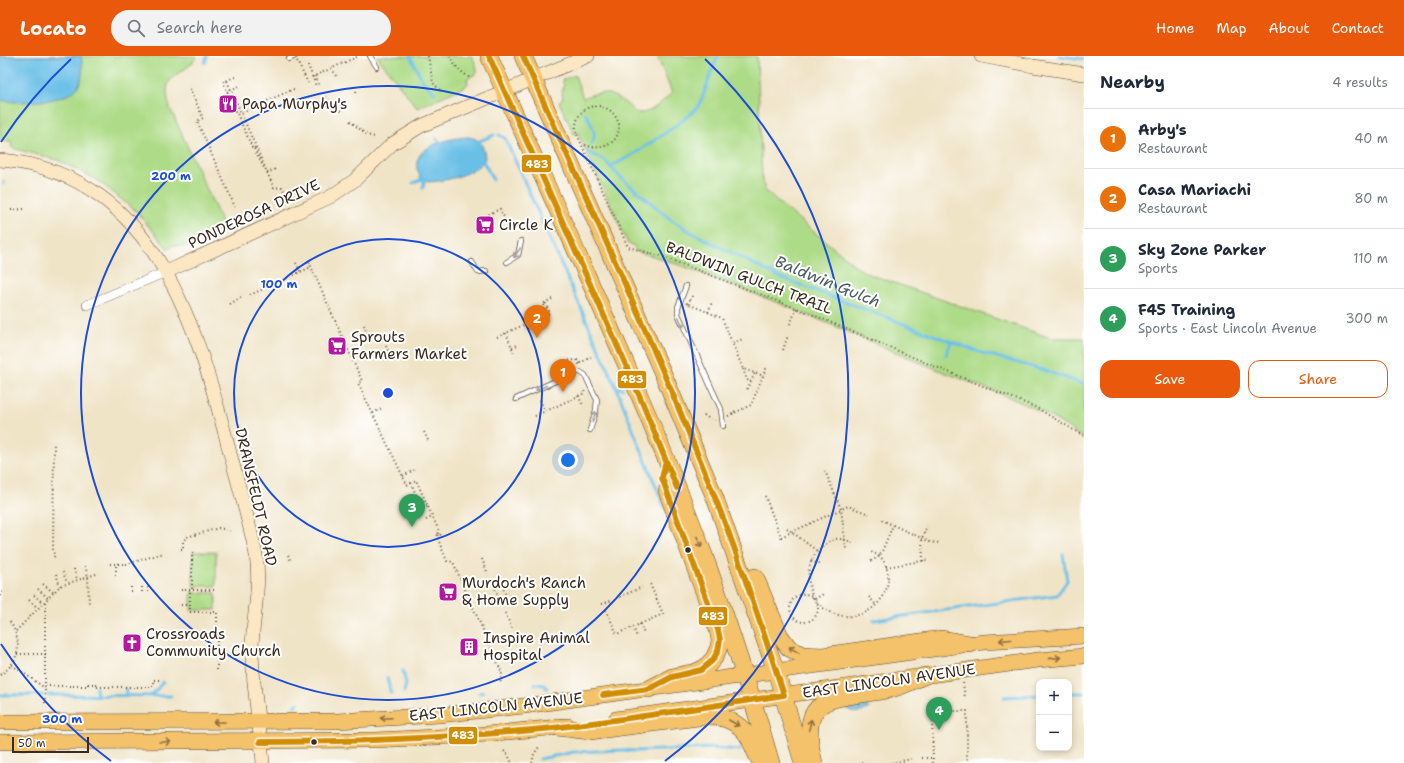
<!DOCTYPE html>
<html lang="en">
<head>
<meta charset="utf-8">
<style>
	:root { --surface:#fff; --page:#f2f2f3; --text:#1f2937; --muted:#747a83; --line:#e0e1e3; --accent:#ea580c }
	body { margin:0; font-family:"Shantell Sans",sans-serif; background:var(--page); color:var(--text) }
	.controls { position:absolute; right:12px; bottom:12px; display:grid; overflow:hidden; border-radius:8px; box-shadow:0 2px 6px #0003 }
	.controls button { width:36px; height:36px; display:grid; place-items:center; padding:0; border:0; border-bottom:1px solid var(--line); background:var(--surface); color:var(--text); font:20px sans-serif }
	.scale { position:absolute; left:12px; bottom:10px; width:77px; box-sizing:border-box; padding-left:4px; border:2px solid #3b2a1e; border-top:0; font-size:11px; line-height:14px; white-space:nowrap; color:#3b2a1e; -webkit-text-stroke:3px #fff; paint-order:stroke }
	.you { position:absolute; left:568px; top:404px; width:14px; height:14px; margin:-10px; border:3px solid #fff; border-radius:50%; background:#1a73e8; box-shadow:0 0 0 6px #1a73e833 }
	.badge { display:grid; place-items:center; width:26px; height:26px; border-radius:50%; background:var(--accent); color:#fff; font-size:13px; font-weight:700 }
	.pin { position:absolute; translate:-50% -33px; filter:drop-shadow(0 1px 2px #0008) }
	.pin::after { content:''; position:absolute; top:21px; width:14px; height:12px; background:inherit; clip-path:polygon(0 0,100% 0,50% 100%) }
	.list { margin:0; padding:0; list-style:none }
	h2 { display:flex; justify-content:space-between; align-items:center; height:52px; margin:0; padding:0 16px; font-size:17px }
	h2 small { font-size:13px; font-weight:400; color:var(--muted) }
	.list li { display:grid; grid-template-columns:26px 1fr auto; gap:12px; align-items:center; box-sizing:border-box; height:60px; padding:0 16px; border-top:1px solid var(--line) }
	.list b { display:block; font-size:15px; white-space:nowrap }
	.list p { margin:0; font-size:13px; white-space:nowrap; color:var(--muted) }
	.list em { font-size:13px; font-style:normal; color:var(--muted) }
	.actions { display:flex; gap:8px; padding:12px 16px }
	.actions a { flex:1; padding:9px 0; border:1px solid var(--accent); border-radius:12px; text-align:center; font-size:14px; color:var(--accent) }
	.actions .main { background:var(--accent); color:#fff }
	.icon { flex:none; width:22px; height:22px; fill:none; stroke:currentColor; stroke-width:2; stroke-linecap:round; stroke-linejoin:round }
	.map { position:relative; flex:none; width:1084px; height:707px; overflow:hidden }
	header { display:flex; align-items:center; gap:24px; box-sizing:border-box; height:56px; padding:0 20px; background:var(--accent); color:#fff }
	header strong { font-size:19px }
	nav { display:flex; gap:22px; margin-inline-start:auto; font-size:14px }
	.search { width:280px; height:36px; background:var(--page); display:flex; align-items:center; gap:10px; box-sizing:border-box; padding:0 14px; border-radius:22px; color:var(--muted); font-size:15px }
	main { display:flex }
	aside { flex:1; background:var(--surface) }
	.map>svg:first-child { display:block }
	.green { fill:#aedb87; stroke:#748252 }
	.water { fill:#6bbfe7; stroke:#537482 }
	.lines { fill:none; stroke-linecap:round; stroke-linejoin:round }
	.stream { stroke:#6bbfe7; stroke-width:3 }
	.lane-casing { stroke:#564637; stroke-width:6 }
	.street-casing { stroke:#564637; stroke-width:10 }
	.secondary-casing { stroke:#564637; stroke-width:14 }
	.primary-casing { stroke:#564637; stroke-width:16 }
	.highway-casing { stroke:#564637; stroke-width:18 }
	.path { stroke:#564637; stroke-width:2; stroke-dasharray:1 3; stroke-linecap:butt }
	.lane { stroke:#fff; stroke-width:4.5 }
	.street { stroke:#fff; stroke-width:9 }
	.secondary { stroke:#fbe7c3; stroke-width:13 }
	.primary { stroke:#f4c26a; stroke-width:15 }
	.highway { stroke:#f4c26a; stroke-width:17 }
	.bus-1-casing { stroke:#fff; stroke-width:9 }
	.bus-1 { stroke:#d18d06; stroke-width:6 }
	.oneway { stroke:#a79f9a }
	.oneway2 { stroke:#8e6e40 }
	.ring { fill:none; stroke:#1d4ed8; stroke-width:2 }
	.bus-dot { fill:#3b2a1e; stroke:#fff; stroke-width:1.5 }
	.labels { text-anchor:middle; stroke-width:4; stroke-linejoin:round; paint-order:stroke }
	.poi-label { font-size:15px; fill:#3b2a1e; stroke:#fff; text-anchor:start }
	.street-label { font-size:15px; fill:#3b2a1e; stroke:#fff }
	.water-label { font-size:16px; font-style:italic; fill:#4c5e64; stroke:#fff }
	.centre { fill:#1d4ed8; stroke:#fff; stroke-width:2 }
	.ring-label { font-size:12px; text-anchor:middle; font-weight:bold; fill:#1d4ed8; stroke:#fff; stroke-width:4; stroke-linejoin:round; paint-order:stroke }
	.line-badge { stroke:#fff; stroke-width:1.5 }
	.badge-label { font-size:11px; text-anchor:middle; font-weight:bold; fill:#fff }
</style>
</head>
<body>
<header>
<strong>Locato</strong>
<div class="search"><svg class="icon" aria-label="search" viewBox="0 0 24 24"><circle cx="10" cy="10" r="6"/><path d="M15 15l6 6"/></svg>Search here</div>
<nav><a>Home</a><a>Map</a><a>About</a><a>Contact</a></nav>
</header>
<main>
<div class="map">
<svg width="1084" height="707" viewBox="0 0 1084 707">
	<rect width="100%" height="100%" fill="#fff"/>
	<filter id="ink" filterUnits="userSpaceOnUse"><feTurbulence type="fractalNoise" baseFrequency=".025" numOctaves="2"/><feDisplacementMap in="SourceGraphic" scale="8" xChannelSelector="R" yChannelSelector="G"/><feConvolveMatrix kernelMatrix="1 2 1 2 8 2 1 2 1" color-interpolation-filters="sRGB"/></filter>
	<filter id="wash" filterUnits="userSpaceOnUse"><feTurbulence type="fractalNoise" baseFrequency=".012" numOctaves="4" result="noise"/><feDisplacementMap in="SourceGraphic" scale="16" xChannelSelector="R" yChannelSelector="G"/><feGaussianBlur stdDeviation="0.9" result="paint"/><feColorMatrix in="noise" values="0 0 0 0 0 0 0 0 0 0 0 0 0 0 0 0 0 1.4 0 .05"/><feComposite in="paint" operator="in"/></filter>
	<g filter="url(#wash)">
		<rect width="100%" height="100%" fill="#f0e4c7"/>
		<g class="green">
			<path d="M0,0H197C185,22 158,14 170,52L223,169L218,177L185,191L173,189L168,193L135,154L97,124L57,104L12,92L11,85H0Z"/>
			<path d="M377,0H472L477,12V17L467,23L468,27L466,30L417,52Z"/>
			<path d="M657,0H757L762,120L765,134L774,143L858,212L866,217L1051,282H1084V383C1040,348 982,332 931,311C863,282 796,253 726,227C696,215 666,203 635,195V190L628,188L578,77L574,78L559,46L563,42L562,35L564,29L562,24L575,19L583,42C603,33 612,37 629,50C632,53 635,57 639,57C651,58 664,44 672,37Z"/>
			<rect x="193" y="496" width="23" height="34"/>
			<rect x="191" y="537" width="25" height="17"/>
		</g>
		<g class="water">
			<path d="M0,0H81C83,12 84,26 74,35C62,46 15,48 0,44Z"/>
			<path d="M468,81C481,82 484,91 485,102C481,117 437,129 423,125C400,94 445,82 468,81Z"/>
			<path d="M865,646L869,653L855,657L847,653Z"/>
		</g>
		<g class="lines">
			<g class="stream">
				<path d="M410,0L424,27L435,37"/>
				<path d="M1059,0L1084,3"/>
				<path d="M205,7L207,0"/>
				<path d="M585,57C591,68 599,77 591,88"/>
				<path d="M499,79L505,82L616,331L665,453"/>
				<path d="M437,83L443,89"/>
				<path d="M477,86L494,79"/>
				<path d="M588,96L605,105L619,120L669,162L687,174L779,221L979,296L1043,314L1084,328"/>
				<path d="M482,103L493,124"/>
				<path d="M610,110C625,106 692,61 699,49C707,34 709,15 719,0"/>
				<path d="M413,127L424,122"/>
				<path d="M4,128V126"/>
				<path d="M423,132L425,121"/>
				<path d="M946,299L951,286"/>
				<path d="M616,331L623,333"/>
				<path d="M874,564L1057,539L1067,525L1063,498"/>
				<path d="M403,615L406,628L404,636"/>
				<path d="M387,622L391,637"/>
				<path d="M535,628L544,629L547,632"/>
				<path d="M96,632L97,639"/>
				<path d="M126,632V639"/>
				<path d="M479,637L484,636"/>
				<path d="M1069,637H1084"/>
				<path d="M0,639H43"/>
				<path d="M47,639L171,640"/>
				<path d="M151,640L163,626"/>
				<path d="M1004,641L1039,639"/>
				<path d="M295,650L298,647"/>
				<path d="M540,703L574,696L621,694L635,695L712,692L741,694"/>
			</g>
		</g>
	</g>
	<g filter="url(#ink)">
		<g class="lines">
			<defs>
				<g id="lane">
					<path d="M370,0L377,11"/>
					<path d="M289,3L295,0"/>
					<path d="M472,206L478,216L486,215"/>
					<path d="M507,206L518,199L521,185"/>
					<path d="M686,230L678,251V258L721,353L723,370"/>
					<path d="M516,343L575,316H580L585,319L597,344L596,354L590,374"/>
				</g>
				<path id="street" d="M87,249L166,216"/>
				<g id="secondary">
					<path d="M981,0L1033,10L1084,18"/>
					<path d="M0,104C149,116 194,260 226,382C236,421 248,460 256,499C261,529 253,560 252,591C252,630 260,668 263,707"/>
					<path d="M166,216L330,141L355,124L392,88L421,70L588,0"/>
				</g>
				<g id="primary">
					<path d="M616,663L1038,604L1084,600"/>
					<path d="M0,666L337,665L439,659L524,650L984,586L1084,580"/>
					<path d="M0,686L376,684L476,679L568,670"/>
				</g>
				<g id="highway">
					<path d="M489,0C562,166 640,330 704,499C729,568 751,637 771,707"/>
					<path d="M523,0L664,320L715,442L776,615L803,707"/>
					<path d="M755,521L780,580L789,592L802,599L823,600L942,583L970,588"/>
					<path d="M649,633L672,621L696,616L706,611L714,602L719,591L720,584L718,574L667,435"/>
					<path d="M557,671L590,675L706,660C725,659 745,669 752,688C756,695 756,702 763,707"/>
					<path d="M814,707C796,635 834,644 887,634C899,632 912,625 924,620"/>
				</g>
			</defs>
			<use href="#lane" class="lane-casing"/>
			<use href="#street" class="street-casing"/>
			<use href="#secondary" class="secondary-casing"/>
			<use href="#primary" class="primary-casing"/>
			<use href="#highway" class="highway-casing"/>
			<g class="path">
				<path d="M428,0L433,27L440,34"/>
				<path d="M450,0L458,13L470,22"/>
				<path d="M297,5L308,27"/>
				<path d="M308,9L316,30"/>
				<path d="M332,12L337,22"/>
				<path d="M315,20L319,29"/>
				<path d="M235,21L223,26L251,89L253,93L256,91"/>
				<path d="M312,21L359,0"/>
				<path d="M227,25L274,132L282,131L286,139L285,145"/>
				<path d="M190,33L203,62L197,65L235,151"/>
				<path d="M356,35L357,38"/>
				<path d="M227,36L239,30"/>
				<path d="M325,41L341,56"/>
				<path d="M260,48L296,32"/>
				<path d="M242,57L250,53"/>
				<path d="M350,65L367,79L375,81"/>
				<path d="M585,89C601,95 620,89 619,68C610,40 573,46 576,76L628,191L661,200L816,260L936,311L1035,351L1084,380"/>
				<path d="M254,93L264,112"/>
				<path d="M267,117L276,113"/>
				<path d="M11,154L25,153"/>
				<path d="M485,160L500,153L504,161"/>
				<path d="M309,206L362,325L358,327L407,429L416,424L439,475L438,478"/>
				<path d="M296,207L300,215"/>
				<path d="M250,239L311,211"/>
				<path d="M544,247L552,243"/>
				<path d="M686,247L722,262L743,313L764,320"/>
				<path d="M230,248L243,240"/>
				<path d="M688,248L693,238"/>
				<path d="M544,249L548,258"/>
				<path d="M708,256L712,246"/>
				<path d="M541,261L546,266"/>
				<path d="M790,268L797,252"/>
				<path d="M364,269L370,284"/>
				<path d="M506,277L514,297"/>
				<path d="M497,281L550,257L545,246"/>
				<path d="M733,287L743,283"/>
				<path d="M386,290L392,305"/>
				<path d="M512,291L518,289"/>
				<path d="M783,294L788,279"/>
				<path d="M565,305L577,304L580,310"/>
				<path d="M580,307L591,301"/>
				<path d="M743,313L747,324L750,325"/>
				<path d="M747,333L755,317"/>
				<path d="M578,340L583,349"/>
				<path d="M540,344L545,355"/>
				<path d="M373,357L382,352"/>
				<path d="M733,358L732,357L737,354"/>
				<path d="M704,359L708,362L715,364"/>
				<path d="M535,360L585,337L584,335"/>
				<path d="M728,360L751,349L767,310"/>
				<path d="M424,376L428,384"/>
				<path d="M825,415L841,453L846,493"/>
				<path d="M403,420L414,414"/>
				<path d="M411,427L422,452L428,450"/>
				<path d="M765,440L781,481L848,450L869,458"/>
				<path d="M426,464L432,461"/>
				<path d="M882,464L930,486L941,487"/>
				<path d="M787,472L817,495"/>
				<path d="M441,479L438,478L437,481L447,505L453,506L502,617L500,629"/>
				<path d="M181,493H183V485L187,481L219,472L230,475"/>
				<path d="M192,496V534"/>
				<path d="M288,499L291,505"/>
				<path d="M54,501L55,499L53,496L54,387"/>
				<path d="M482,503L488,518"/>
				<path d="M811,505L822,509"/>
				<path d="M871,505L880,500L893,469"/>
				<path d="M923,505L922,482L927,470"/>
				<path d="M110,508H127L164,497"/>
				<path d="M85,510L88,520L89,550"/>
				<path d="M886,511L928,504"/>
				<path d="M74,513L77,523"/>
				<path d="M63,516L67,527"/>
				<path d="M56,518L60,530"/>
				<path d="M116,519V508"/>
				<path d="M500,526L507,541"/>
				<path d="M43,528L54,537"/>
				<path d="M494,529L500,545"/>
				<path d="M131,531V538"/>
				<path d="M142,531V538"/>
				<path d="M148,531V538"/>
				<path d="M38,533L48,542"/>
				<path d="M181,534H215"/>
				<circle cx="804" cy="552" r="14"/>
				<path d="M34,539L43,547"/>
				<path d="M0,540L3,534"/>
				<path d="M620,541L642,531"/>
				<path d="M869,541L876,549"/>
				<path d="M813,542C805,522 807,500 826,488C830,485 835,482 840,483C846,483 851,486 855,488"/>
				<path d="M815,543L825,537"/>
				<path d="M29,544L38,552"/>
				<path d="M45,546V649"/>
				<path d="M817,547C858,584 908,535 880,500L869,495"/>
				<path d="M602,548L613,544"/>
				<path d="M181,549H190V556H217V614"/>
				<path d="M190,549V534"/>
				<path d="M606,554L617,578L663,558L650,528"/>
				<path d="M505,557L512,572"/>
				<path d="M640,568L644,578"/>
				<path d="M633,571L637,581"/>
				<path d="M16,575L60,530L99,517"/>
				<path d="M17,598H47"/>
				<path d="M12,609L45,632"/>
				<path d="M0,619C20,606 23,586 10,566"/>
				<path d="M963,627L965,642"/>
				<path d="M88,628H97V631H153V624H161"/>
				<path d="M45,630H88V625"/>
				<path d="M504,695L508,699L512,707"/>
				<path d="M922,702H933"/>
				<path d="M862,705V707"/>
				<path d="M532,707L534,698L539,691"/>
				<path d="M891,707L911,703"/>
				<path d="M933,707L932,658L943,655H967V707"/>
			</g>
			<use href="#lane" class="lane"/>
			<use href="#street" class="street"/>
			<use href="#secondary" class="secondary"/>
			<use href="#primary" class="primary"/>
			<use href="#highway" class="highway"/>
			<defs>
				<g id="bus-1">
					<path d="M489,0L640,341L677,432"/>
					<path d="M603,639L649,633L672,621L701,614L712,605L718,595L720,584L718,574L662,422L666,405"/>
					<path d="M260,686C358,686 456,682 553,672C630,663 707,651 784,639C766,584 748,529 728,475C666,314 593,157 523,0"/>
				</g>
			</defs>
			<use href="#bus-1" class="bus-1-casing"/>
			<use href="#bus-1" class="bus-1"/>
		</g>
		<defs><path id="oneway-shaft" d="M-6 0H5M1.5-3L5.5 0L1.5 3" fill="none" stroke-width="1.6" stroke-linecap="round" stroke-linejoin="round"/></defs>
		<g class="oneway">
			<use href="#oneway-shaft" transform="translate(517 197) rotate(123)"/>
			<use href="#oneway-shaft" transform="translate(681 266) rotate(65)"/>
			<use href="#oneway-shaft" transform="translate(541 332) rotate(156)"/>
			<use href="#oneway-shaft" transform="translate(594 361) rotate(-73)"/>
		</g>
		<g class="oneway2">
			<use href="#oneway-shaft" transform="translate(699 486) rotate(69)"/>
			<use href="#oneway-shaft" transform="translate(1005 584) rotate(175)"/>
			<use href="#oneway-shaft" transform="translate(794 594) rotate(-149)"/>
			<use href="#oneway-shaft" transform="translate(1055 602) rotate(-6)"/>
			<use href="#oneway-shaft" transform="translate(386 662) rotate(177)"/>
			<use href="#oneway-shaft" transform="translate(219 666) rotate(-180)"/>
			<use href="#oneway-shaft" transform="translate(734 667) rotate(30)"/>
			<use href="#oneway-shaft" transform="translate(810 669) rotate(-77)"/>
			<use href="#oneway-shaft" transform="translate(165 686)"/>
		</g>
	</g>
	<g class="ring">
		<circle cx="388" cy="337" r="154"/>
		<circle cx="388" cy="337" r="307"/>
		<path d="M111 705A461 461 0 0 1 1 588M1 86A461 461 0 0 1 71 3M705 3A461 461 0 0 1 665 705"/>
	</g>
	<defs>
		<symbol id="restaurant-square" viewBox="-11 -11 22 22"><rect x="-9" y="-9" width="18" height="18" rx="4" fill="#b5179e" stroke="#fff"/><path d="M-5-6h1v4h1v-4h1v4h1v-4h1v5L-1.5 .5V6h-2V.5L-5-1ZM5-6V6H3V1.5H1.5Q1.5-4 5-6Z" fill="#fff"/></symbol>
		<symbol id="supermarket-square" viewBox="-11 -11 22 22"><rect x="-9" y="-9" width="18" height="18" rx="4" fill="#b5179e" stroke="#fff"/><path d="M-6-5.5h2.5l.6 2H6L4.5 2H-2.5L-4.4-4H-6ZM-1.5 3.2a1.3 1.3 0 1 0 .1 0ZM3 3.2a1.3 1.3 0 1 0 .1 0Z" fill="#fff"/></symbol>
		<symbol id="church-square" viewBox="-11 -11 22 22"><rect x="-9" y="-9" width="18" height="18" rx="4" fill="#b5179e" stroke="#fff"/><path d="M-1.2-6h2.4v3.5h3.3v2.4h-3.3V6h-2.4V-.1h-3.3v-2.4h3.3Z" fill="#fff"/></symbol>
		<symbol id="building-square" viewBox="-11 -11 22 22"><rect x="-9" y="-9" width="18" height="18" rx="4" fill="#b5179e" stroke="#fff"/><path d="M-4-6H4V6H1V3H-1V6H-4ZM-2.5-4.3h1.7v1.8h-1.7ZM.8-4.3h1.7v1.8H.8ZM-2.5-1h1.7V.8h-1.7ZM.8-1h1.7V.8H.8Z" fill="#fff"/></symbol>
	</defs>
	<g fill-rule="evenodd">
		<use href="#restaurant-square" x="217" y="37" width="22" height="22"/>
		<use href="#supermarket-square" x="474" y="158" width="22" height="22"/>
		<use href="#supermarket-square" x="326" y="279" width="22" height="22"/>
		<use href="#supermarket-square" x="437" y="525" width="22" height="22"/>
		<use href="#church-square" x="121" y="576" width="22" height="22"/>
		<use href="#building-square" x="458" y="580" width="22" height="22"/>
	</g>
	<g class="bus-dot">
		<circle cx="688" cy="494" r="3.5"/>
		<circle cx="314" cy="686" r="3.5"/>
	</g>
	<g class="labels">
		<g class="poi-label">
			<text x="242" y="53">Papa Murphy's</text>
			<text x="499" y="174">Circle K</text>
			<text x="351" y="286">Sprouts<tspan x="351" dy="17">Farmers Market</tspan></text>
			<text x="462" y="532">Murdoch's Ranch<tspan x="462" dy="17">&amp; Home Supply</tspan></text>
			<text x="146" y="583">Crossroads<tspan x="146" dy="17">Community Church</tspan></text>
			<text x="483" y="587">Inspire Animal<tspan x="483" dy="17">Hospital</tspan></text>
		</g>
		<g class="street-label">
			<text transform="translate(254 158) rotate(-25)" y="5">PONDEROSA DRIVE</text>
			<text transform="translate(749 222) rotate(21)" y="5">BALDWIN GULCH TRAIL</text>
			<text transform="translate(256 441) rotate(77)" y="5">DRANSFELDT ROAD</text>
			<text transform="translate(889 625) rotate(-8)" y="5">EAST LINCOLN AVENUE</text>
			<text transform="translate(496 651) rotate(-6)" y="5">EAST LINCOLN AVENUE</text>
		</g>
		<g class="water-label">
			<text transform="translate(828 225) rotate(22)" y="6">Baldwin Gulch</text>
		</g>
	</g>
	<circle cx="388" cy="337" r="6" class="centre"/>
	<g class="ring-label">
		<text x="171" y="124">200 m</text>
		<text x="279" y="232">100 m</text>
		<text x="62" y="667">300 m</text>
	</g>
	<g class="line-badge">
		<rect x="521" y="98" width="31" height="19" rx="4" fill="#d18d06"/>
		<rect x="617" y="314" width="30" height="19" rx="4" fill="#d18d06"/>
		<rect x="698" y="550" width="30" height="20" rx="4" fill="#d18d06"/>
		<rect x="448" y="670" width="30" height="19" rx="4" fill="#d18d06"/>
	</g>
	<g class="badge-label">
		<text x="537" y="112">483</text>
		<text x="632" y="327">483</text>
		<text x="713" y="564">483</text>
		<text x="463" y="683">483</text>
	</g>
</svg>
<div class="controls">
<button>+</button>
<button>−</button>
</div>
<div class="scale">50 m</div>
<div class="you"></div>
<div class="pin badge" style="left:563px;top:336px;background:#e8710a">1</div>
<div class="pin badge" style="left:537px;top:282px;background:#e8710a">2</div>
<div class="pin badge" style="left:412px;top:471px;background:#2e9e5b">3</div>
<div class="pin badge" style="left:939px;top:674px;background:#2e9e5b">4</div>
</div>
<aside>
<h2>Nearby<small>4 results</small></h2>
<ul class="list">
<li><span class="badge" style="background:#e8710a">1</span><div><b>Arby's</b><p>Restaurant</p></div><em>40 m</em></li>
<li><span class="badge" style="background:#e8710a">2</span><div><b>Casa Mariachi</b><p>Restaurant</p></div><em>80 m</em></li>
<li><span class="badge" style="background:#2e9e5b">3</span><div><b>Sky Zone Parker</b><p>Sports</p></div><em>110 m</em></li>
<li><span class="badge" style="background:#2e9e5b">4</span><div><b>F45 Training</b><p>Sports · East Lincoln Avenue</p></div><em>300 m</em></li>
</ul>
<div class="actions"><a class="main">Save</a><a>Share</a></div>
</aside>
</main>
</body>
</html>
